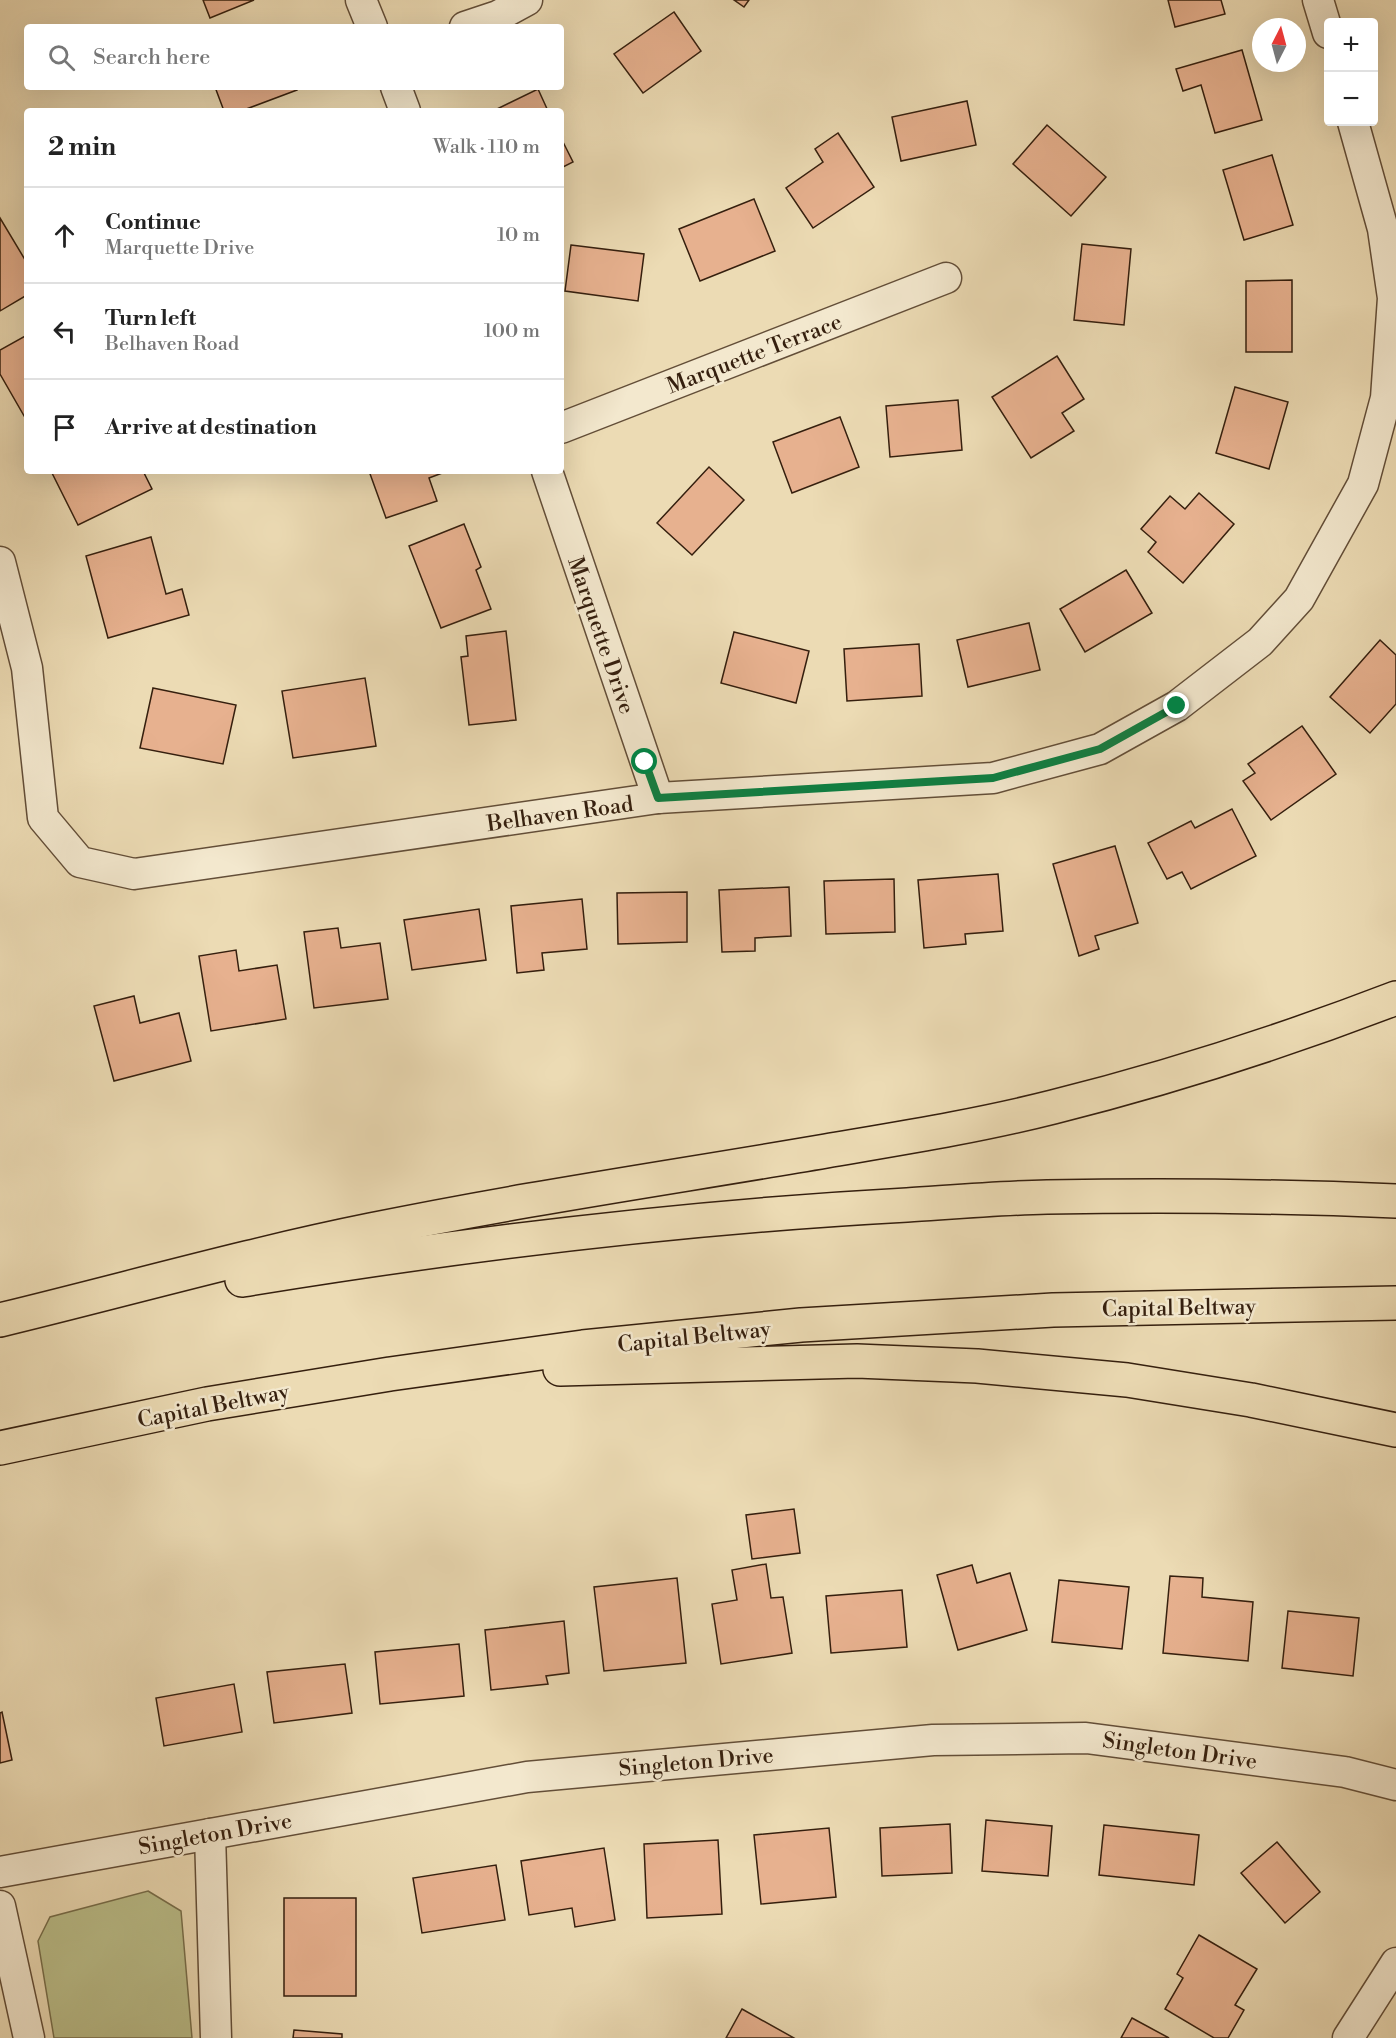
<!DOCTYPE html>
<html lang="en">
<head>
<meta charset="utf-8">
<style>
	:root { --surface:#fff; --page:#f2f2f2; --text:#222; --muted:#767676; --line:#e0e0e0 }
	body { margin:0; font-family:"Libre Bodoni",serif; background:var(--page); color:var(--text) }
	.controls { position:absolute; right:18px; top:18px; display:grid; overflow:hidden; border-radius:6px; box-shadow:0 6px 24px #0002 }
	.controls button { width:54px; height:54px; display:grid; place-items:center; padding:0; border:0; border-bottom:2px solid var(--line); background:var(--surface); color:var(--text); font:30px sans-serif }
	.compass { position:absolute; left:1252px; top:18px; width:54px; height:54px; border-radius:50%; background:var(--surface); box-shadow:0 6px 24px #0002; rotate:6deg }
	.stop { position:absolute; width:18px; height:18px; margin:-14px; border:4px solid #0b8043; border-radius:50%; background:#fff }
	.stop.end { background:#0b8043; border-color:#fff; box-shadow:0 2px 6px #0008 }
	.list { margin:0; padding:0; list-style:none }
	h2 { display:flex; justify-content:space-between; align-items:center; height:78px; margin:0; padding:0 24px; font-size:26px }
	h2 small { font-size:20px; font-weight:400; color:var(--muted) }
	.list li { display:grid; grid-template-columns:39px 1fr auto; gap:18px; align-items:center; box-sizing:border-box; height:96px; padding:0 24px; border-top:2px solid var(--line) }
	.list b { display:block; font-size:22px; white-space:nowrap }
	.list p { margin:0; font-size:20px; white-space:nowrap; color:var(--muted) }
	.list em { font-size:20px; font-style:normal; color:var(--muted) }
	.icon { flex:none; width:33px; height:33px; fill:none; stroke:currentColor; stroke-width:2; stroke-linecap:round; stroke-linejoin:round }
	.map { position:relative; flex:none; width:1396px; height:2038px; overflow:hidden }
	.search { position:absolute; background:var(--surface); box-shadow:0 6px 24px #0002; left:24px; top:24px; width:540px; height:66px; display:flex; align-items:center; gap:15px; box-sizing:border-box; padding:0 21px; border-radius:6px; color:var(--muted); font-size:22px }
	.panel { position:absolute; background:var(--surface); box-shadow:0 6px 24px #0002; left:24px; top:108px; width:540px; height:366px; border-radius:6px }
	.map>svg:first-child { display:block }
	.green { fill:#bbbf8b; stroke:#786f4c; stroke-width:1.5 }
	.building { fill:#e7b18f; stroke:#351f0e; stroke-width:1.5 }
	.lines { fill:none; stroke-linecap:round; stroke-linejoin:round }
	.minor-casing { stroke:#634e38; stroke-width:33 }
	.motorway-casing { stroke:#351f0e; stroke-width:36 }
	.minor { stroke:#f3e8ce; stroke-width:30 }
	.motorway { stroke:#ecdbb4; stroke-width:33 }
	.route { stroke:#0b8043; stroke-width:8 }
	.labels { text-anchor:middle; stroke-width:5; stroke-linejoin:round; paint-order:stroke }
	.street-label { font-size:22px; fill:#351f0e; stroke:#f3e8ce }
</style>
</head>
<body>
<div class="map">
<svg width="1396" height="2038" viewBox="0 0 1396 2038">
	<rect width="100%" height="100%" fill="#ecdbb4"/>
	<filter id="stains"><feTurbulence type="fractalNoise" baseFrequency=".00333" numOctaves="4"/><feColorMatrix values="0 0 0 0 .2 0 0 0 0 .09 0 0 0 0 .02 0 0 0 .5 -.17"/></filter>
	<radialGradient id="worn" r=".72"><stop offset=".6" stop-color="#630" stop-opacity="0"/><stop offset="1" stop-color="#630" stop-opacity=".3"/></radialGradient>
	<path class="green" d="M148,1891L181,1911L192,2038H54L38,1941L50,1917Z"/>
	<g class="building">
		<path d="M203,0H254L210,18Z"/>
		<path d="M734,0H749L744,7Z"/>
		<path d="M1168,0H1221L1225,14L1175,27Z"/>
		<path d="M674,12L701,51L643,93L614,54Z"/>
		<path d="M1242,50L1262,120L1215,133L1201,85L1183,91L1176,69Z"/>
		<path d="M215,87H296L297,90L241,111H224Z"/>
		<path d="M538,89L548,111H493Z"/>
		<path d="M967,101L976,145L901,161L892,117Z"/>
		<path d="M1047,125L1106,177L1071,216L1013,164Z"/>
		<path d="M838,133L874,187L813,228L786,188L823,162L815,149Z"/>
		<path d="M561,138L573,162L561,168Z"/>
		<path d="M1272,155L1293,225L1244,240L1223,170Z"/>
		<path d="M754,199L775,251L700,281L679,229Z"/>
		<path d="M0,218L27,263V295L0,311Z"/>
		<path d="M1082,244L1131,249L1124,325L1074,320Z"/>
		<path d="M571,245L644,254L638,301L565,291Z"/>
		<path d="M1292,280V352H1246V281Z"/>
		<path d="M27,335V421L0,374V350Z"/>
		<path d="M1057,356L1084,399L1062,413L1074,431L1031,458L992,397Z"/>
		<path d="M1235,387L1288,402L1269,469L1216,453Z"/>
		<path d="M958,400L962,450L890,457L886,406Z"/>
		<path d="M840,417L859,467L792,493L773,442Z"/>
		<path d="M709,467L744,500L692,555L657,523Z"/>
		<path d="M51,471H143L152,489L78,525Z"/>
		<path d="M369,471H445V472L429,478L437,501L386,518Z"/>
		<path d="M1199,493L1234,524L1183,583L1148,552L1156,542L1141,529L1170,496L1185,509Z"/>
		<path d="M464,524L481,567L476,570L491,609L441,628L409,546Z"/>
		<path d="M151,537L166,594L182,589L189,615L108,638L86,556Z"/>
		<path d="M1126,570L1152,613L1085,652L1060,609Z"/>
		<path d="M1029,623L1040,670L968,687L957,640Z"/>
		<path d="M506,631L516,720L469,725L461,657L468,656L466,636Z"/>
		<path d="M734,632L809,651L796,703L721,683Z"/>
		<path d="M1380,640L1396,655V704L1370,733L1330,697Z"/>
		<path d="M919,644L922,696L847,701L844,649Z"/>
		<path d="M365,678L376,746L293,758L282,691Z"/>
		<path d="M153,688L236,705L223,764L140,748Z"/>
		<path d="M1302,726L1336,774L1271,820L1243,781L1255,773L1248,764Z"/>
		<path d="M1232,809L1256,856L1191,889L1182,872L1167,879L1148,843L1191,821L1195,828Z"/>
		<path d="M1115,846L1138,923L1095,936L1099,949L1079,956L1053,864Z"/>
		<path d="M998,874L1003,931L965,934L966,944L924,948L918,880Z"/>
		<path d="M894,879L895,932L826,934L824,881Z"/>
		<path d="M789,887L791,936L755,938V951L722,952L719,890Z"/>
		<path d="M687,892V942L618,944L617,893Z"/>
		<path d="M582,899L587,949L542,953L544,970L517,973L511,906Z"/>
		<path d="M479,909L486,960L412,970L404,920Z"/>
		<path d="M338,928L341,948L380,943L388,999L314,1008L304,932Z"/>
		<path d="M236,950L239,971L277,965L286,1019L211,1031L199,956Z"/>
		<path d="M134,996L140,1023L179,1013L191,1061L114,1081L94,1006Z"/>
		<path d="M794,1509L800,1553L752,1559L746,1515Z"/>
		<path d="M766,1564L771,1598L783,1597L792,1653L721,1664L712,1604L737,1600L732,1570Z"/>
		<path d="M972,1565L977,1583L1010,1573L1027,1630L958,1650L937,1575Z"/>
		<path d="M1170,1576L1203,1578L1202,1597L1253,1602L1248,1661L1163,1653Z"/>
		<path d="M677,1578L686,1663L604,1671L594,1587Z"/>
		<path d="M1059,1580L1129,1587L1122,1649L1052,1642Z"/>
		<path d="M902,1590L907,1647L831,1653L826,1596Z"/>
		<path d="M1288,1611L1359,1618L1353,1676L1282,1668Z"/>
		<path d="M564,1621L569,1673L546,1676L548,1684L491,1690L485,1630Z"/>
		<path d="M459,1644L464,1696L380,1704L375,1652Z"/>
		<path d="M345,1664L352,1713L274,1723L267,1672Z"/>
		<path d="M234,1684L242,1732L164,1746L156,1698Z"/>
		<path d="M2,1712L12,1760L0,1763V1713Z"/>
		<path d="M986,1820L1052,1826L1048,1876L982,1871Z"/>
		<path d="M950,1824L952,1873L882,1876L880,1828Z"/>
		<path d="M1104,1825L1199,1835L1194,1885L1099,1875Z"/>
		<path d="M829,1828L836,1897L761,1904L754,1835Z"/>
		<path d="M718,1840L722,1914L647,1918L644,1844Z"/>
		<path d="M1277,1842L1320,1892L1285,1923L1241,1873Z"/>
		<path d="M604,1848L615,1920L575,1927L572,1908L529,1915L521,1861Z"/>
		<path d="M496,1865L505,1920L422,1933L413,1878Z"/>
		<rect x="284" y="1898" width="72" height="98"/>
		<path d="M1199,1935L1257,1969L1235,2005L1244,2010L1228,2038H1214L1165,2009L1183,1978L1177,1974Z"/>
		<path d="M742,2009L794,2038H726Z"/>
		<path d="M1132,2018L1169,2038H1121Z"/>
		<path d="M294,2030L342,2034V2038H293Z"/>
	</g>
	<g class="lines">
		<defs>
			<g id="minor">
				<path d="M361,0L372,27"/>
				<path d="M1318,0L1328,33"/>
				<path d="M465,27L498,16L527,0"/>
				<path d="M396,87L405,111"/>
				<path d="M561,428L946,278"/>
				<path d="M547,471L658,798"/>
				<path d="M0,562L27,668L43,818L80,862L134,874L658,798L993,778L1100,749L1177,706L1260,642L1299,599L1363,484L1386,398L1393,298L1383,229L1353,122"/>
				<path d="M210,1834L216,2038"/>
				<path d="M0,1872L527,1777L933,1740L1086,1738L1345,1772L1396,1785"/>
				<path d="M0,1906L29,2038"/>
				<path d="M1348,2038L1396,1963"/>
			</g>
			<g id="motorway">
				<path d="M242,1280C462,1244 684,1217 907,1205C953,1202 1000,1198 1047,1197C1163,1195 1280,1196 1396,1201"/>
				<path d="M0,1320C124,1290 247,1255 371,1230C522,1199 674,1177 826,1151C902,1138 978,1126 1053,1107C1169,1078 1284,1041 1396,998"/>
				<path d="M560,1369L857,1361L977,1366L1127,1380L1251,1400L1396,1430"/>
				<path d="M0,1448L207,1404L390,1374L583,1347L801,1325L1053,1310L1396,1303"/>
			</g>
		</defs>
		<use href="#minor" class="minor-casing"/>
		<use href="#motorway" class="motorway-casing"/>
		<use href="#minor" class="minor"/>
		<use href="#motorway" class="motorway"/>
	</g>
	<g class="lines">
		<path class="route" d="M645,762L658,798L993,778L1100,749L1177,706"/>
	</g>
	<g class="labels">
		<g class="street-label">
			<text transform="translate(754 353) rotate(-21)" y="8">Marquette Terrace</text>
			<text transform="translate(602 635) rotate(71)" y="8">Marquette Drive</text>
			<text transform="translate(560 813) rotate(-8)" y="8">Belhaven Road</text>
			<text transform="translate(1179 1307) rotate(-1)" y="8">Capital Beltway</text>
			<text transform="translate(694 1336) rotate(-6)" y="8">Capital Beltway</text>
			<text transform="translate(213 1405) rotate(-11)" y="8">Capital Beltway</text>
			<text transform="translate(1180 1750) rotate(8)" y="8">Singleton Drive</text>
			<text transform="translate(696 1761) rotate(-5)" y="8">Singleton Drive</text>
			<text transform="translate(215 1833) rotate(-10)" y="8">Singleton Drive</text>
		</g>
	</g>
	<rect width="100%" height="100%" filter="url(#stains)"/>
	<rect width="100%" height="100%" fill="url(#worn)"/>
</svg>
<div class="controls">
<button>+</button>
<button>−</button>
</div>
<svg class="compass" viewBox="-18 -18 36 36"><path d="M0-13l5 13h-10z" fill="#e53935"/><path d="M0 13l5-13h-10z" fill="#767676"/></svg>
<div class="stop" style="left:645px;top:762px"></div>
<div class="stop end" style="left:1177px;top:706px"></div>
<div class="search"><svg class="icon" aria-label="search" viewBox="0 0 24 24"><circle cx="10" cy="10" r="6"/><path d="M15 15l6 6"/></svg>Search here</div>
<section class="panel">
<h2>2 min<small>Walk · 110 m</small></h2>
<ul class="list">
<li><svg class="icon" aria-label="ahead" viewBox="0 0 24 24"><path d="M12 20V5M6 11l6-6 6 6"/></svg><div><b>Continue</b><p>Marquette Drive</p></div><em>10 m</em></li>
<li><svg class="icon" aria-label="left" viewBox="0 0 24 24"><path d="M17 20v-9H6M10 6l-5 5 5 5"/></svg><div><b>Turn left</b><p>Belhaven Road</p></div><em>100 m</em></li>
<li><svg class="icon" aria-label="arrive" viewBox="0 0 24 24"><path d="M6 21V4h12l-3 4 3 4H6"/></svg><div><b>Arrive at destination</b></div></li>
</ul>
</section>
</div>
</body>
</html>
